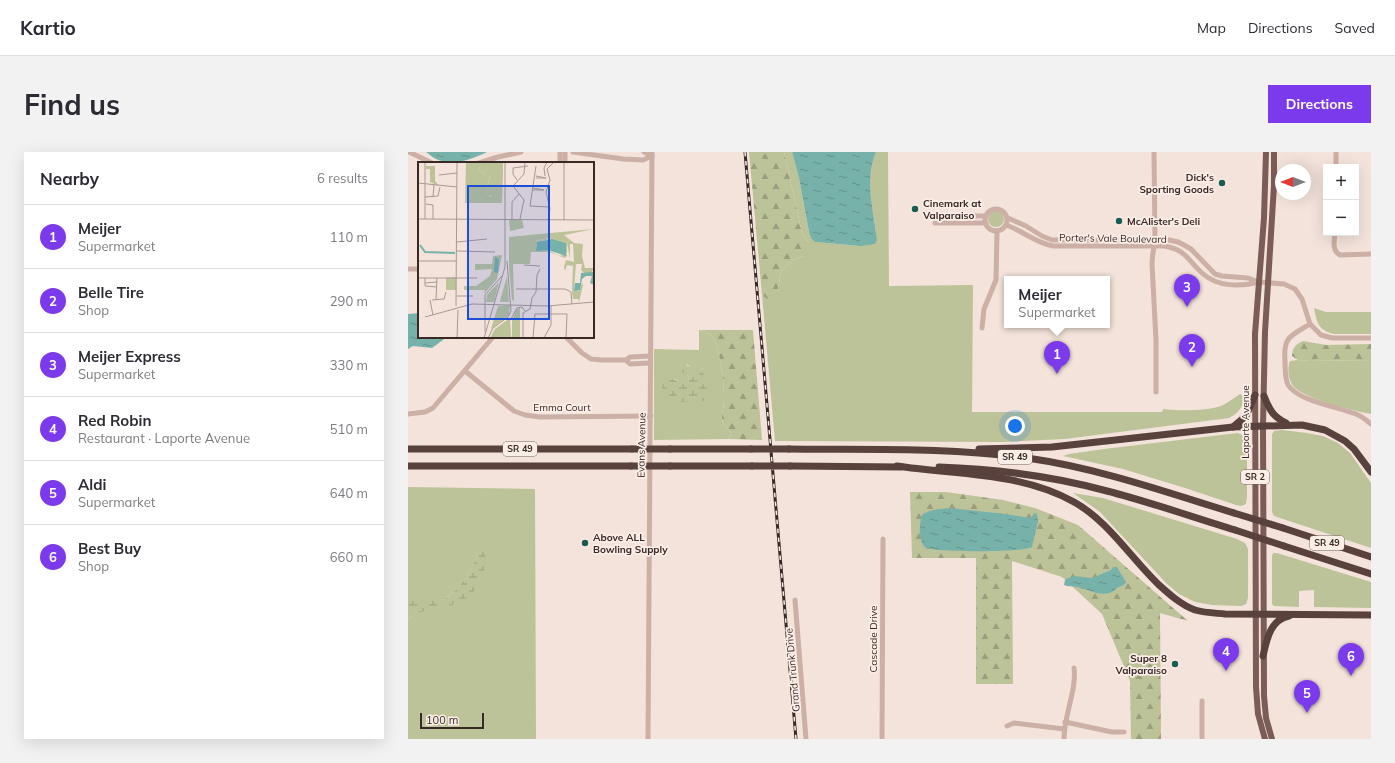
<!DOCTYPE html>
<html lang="en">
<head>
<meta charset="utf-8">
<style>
	:root { --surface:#fff; --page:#f2f2f3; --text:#2b2b33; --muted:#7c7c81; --line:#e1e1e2; --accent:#7c3aed }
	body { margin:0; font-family:Mulish,sans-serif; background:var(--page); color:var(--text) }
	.controls { position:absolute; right:12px; top:12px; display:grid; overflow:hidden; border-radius:0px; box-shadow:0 4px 16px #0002 }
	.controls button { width:36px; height:36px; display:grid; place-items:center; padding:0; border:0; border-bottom:1px solid var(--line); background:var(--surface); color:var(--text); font:20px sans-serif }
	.compass { position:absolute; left:867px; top:12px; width:36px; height:36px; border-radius:50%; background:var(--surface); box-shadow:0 4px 16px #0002; rotate:270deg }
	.scale { position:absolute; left:12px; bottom:10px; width:64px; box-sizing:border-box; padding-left:4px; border:2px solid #382927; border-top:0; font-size:11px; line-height:14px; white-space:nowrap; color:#382927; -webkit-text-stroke:3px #fbeee7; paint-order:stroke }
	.you { position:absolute; left:607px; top:274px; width:14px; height:14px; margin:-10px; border:3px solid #fff; border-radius:50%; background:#1a73e8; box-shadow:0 0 0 6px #1a73e833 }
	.badge { display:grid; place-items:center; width:26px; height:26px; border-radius:50%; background:var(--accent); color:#fff; font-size:13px; font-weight:700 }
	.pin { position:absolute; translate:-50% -33px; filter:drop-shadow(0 1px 2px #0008) }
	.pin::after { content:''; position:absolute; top:21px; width:14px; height:12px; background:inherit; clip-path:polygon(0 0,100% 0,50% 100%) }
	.popup { position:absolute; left:596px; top:124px; width:106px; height:52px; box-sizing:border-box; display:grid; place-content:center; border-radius:0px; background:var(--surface); filter:drop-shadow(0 1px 3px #0005); font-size:13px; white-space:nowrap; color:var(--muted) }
	.popup b { font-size:15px; color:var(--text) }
	.popup::after { content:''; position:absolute; left:50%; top:100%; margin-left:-8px; border:8px solid transparent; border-top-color:var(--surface) }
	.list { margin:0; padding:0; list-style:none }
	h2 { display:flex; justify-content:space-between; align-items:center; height:52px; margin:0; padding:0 16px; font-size:17px }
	h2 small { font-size:13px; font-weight:400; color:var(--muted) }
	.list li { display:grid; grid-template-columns:26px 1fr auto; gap:12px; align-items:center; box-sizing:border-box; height:64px; padding:0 16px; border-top:1px solid var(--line) }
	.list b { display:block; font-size:15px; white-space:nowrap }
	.list p { margin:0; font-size:13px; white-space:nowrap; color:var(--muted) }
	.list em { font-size:13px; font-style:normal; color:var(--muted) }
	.map { position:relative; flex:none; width:963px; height:587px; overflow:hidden; border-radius:0px }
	header { display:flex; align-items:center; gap:24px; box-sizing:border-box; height:56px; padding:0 20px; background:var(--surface); border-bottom:1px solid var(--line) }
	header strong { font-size:19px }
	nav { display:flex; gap:22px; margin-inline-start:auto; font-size:14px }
	.intro { display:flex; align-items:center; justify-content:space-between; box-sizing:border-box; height:96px; padding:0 24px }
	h1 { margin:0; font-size:28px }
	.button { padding:10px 18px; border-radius:0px; background:var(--accent); color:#fff; font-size:14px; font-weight:700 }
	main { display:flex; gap:24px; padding:0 24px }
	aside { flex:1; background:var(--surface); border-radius:0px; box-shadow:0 4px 16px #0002 }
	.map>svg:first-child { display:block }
	.green { fill:#bdc399; fill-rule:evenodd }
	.forest { fill:url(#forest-firs) }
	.wetland { fill:url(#wetland-marsh) }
	.water { fill:url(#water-ripples) }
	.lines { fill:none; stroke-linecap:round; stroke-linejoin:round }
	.minor { stroke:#ccb0a5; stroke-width:5 }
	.major { stroke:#7b5c57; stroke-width:6 }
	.highway { stroke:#59413d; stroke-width:7 }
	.rail-casing { stroke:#382927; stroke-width:3 }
	.rail { stroke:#fbeee7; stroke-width:1.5; stroke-dasharray:4.5; stroke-linecap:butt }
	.highway-bridge { stroke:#59413d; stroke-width:7 }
	.poi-dot { fill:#1a5c54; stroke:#fbeee7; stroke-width:1.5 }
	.labels { text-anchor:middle; stroke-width:3.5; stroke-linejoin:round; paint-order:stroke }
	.shield { fill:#fbeee7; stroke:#726461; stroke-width:1 }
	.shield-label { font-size:9px; font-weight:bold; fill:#382927 }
	.poi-label { font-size:10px; font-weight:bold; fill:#382927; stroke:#fbeee7; text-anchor:start }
	.street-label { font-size:10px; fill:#382927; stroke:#fbeee7 }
	.inset-river { fill:none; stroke:#77b2aa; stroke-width:2 }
	.inset-road { fill:none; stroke:#a89992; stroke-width:1 }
	.view { fill:#1d4ed8; fill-opacity:0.15; stroke:#1d4ed8; stroke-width:2 }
	.inset-edge { fill:none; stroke:#382927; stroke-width:2 }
</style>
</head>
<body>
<header>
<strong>Kartio</strong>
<nav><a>Map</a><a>Directions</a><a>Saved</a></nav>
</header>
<div class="intro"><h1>Find us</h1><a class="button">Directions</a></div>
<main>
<aside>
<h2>Nearby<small>6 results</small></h2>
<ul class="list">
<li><span class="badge">1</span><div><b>Meijer</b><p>Supermarket</p></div><em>110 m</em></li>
<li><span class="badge">2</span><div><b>Belle Tire</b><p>Shop</p></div><em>290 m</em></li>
<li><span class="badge">3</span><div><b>Meijer Express</b><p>Supermarket</p></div><em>330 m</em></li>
<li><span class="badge">4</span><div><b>Red Robin</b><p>Restaurant · Laporte Avenue</p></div><em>510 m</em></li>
<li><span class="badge">5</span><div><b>Aldi</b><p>Supermarket</p></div><em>640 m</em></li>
<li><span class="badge">6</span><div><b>Best Buy</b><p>Shop</p></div><em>660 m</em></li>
</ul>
</aside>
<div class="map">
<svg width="963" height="587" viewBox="0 0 963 587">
	<defs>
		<pattern id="forest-firs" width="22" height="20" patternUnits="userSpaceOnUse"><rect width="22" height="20" fill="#bdc399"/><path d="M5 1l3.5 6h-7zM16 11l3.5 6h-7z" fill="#9b9e7d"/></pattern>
		<pattern id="wetland-marsh" width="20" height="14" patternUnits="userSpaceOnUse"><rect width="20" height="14" fill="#bdc399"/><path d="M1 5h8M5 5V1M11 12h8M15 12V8" fill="none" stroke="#9b9e7d"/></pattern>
		<pattern id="water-ripples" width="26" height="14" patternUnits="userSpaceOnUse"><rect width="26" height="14" fill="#77b2aa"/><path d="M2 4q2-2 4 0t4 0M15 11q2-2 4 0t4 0" fill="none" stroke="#63918a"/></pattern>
	</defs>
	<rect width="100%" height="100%" fill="#f3e3da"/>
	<g class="green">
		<path d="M376,0H384L391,26L401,80L407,90L452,94L468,79C464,52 457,26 468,0H480L481,134L565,133L564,260H754L755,257C770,259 798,259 813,254C819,251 826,246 832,242L836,244C836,254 830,262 821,266L657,287L594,290L367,289L354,143L359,147L370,138L373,119L386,107L396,104L400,90L394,81Z"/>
		<circle cx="588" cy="67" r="8"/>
		<path d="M906,156L918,160H963V182H926C910,178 909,171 906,156Z"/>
		<path d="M291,178C295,179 300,181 303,183C312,193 317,236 316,249C316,256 313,261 314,268C315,273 322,277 323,283L320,287L246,288V197L291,198ZM279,212L283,216H294L297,227L263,250L266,227L271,229H280L281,226L279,222L275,221Z"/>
		<path d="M890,208L901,209L963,208V262C946,259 898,247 886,235C880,228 879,217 882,209Z"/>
		<path d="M874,278L899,281L915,284L930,291L942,301L963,331V396L866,364L864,360V282L866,279Z"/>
		<path d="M830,281L836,284L839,288V345L838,352L833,354L828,353L777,336L715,317L655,304L661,302L696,297Z"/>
		<path d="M0,335L127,337L128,587H0V468C10,456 32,455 47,452L71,401L59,425L48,438L34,449H0Z"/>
		<path d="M665,341L695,346L829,387L837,391L840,397V446L838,452L833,454L804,453L787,450L771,442L758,431L692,360Z"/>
		<path d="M865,401H869L963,430V456L906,455V438L891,439V455L866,454L864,452V404Z"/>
	</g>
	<g class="forest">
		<path d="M341,0H376L394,81L400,90L402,100L396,104L386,107L373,119L370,138L365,146L359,147L354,143Z"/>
		<path d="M291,178H345L354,288L320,287L323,283C322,277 315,273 314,268C313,261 316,256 316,249C317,236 312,193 303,183C300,181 295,179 291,178Z"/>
		<path d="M895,189L918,193L963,192V208L901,209L890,208L884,204C884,196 888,192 895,189Z"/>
		<path d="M502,340H538L595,348L627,356L670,373L780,469L752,461L753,587H723L722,529L694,462L654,425L604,409L605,532H568V406H504Z"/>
	</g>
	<g class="wetland">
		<path d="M276,211L283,216H294C296,226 306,241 296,249L262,250C256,246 253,238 255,231L263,227L271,229L280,228L281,226L279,222L270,220L267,218L269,215Z"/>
		<path d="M73,399L76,400C79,409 77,415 74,424C70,437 59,448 47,452C37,456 26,456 16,459C10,461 4,463 0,468V449H34L48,438L59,425L71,401Z"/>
	</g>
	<g class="water">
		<path d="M18,0H79C63,8 43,15 26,6C23,4 21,2 18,0Z"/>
		<path d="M384,0H468C456,29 466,58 469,88L467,92L452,94L407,90L403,86L401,80L391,26Z"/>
		<path d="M11,161V185H39L24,196L5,194L0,197V162Z"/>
		<path d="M542,356L597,362L623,366L626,361L629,362L630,369L624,395C615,401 529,400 518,396C510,390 511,371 514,363C522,357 532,357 542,356Z"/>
		<path d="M705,415H709L718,430C715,435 711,434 708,437C697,448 681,437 669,435C664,434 660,435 656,433L657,428L660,426L667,424L684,426L703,418Z"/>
	</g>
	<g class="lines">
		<g class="minor">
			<path d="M1,0L24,11"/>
			<path d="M152,0V11"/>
			<path d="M157,0V11"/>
			<path d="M165,0L215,7L235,8L244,4"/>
			<path d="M236,0L244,4"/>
			<path d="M746,0L747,88C746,96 744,104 744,112L748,188V240"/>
			<path d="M71,11L90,5L113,0"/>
			<path d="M928,15V0"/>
			<circle cx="588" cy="68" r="11"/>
			<path d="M527,64H578"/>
			<path d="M600,66L618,74L634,84L644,88H761L770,90L776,93L783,97L807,122L814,124L840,126L851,130L876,132L887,137L894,147L902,172L913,183L924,186H963"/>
			<path d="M527,71H578"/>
			<path d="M598,73C615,79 628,91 645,94H756C777,97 780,108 794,121C809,135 832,135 851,130"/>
			<path d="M927,81C926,89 924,99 932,103L963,102"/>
			<path d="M0,117H11"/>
			<path d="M902,172C883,184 875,184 877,209C877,216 877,227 880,233C891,250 933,255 950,263C955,265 959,269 963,272"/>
			<path d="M574,176L576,157L588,128L589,79"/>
			<path d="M158,185L174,201L183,207L194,208H218L222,212L242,211"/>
			<path d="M218,208L222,205L242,204"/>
			<path d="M57,219L106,259L117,263L132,265L243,264"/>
			<path d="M0,262L17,260L25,256L85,185"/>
			<path d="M387,448L398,587"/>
			<path d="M794,549V587"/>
			<path d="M657,570L704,580H716"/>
			<path d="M599,574L606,571L656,577"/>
			<path d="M240,587L244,0"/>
			<path d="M474,587L475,387"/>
			<path d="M656,587C656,563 669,537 666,516"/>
		</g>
		<g class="major">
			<path d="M857,587L850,562L848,535L847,182L856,66L858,0"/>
			<path d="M864,587L858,566L856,544L855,273L857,180L866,33V0"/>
		</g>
		<g class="highway">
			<path d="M856,244C861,257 865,265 878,271"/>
			<path d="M825,275L838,264L847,243"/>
			<path d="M0,297H224"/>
			<path d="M262,297H343"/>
			<path d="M381,297C460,298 540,295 619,306C690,316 758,340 826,361"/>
			<path d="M571,297L644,295L825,275L894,273L917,278L937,289L946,297L963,320"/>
			<path d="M0,314H223"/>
			<path d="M262,314H344"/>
			<path d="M382,314L493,315"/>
			<path d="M489,314C548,323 613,320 666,350C699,368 723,406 750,432C761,442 773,453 787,458C797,461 807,461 817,462L963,463"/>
			<path d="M531,315C588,317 644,324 699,339C742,350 784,365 827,378"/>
			<path d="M875,376L963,405"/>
			<path d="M876,394L963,422"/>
			<path d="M855,504C859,487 862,468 881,464"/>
		</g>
		<defs>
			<path id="rail" d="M337,0L388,587"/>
		</defs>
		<use href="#rail" class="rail-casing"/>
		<use href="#rail" class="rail"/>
		<g class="highway-bridge">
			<path d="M224,297H262"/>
			<path d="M343,297H381"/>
			<path d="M223,314H262"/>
			<path d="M344,314H382"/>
			<path d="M826,361L875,376"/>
			<path d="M827,378L876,394"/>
		</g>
	</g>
	<g class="poi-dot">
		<circle cx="814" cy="31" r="4"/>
		<circle cx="507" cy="57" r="4"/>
		<circle cx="711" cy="69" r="4"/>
		<circle cx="177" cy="391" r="4"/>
		<circle cx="767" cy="512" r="4"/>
	</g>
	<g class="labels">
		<g class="shield">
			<rect x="95" y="290" width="34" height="14" rx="3"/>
			<rect x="590" y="298" width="34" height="14" rx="3"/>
			<rect x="833" y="318" width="28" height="14" rx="3"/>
			<rect x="902" y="384" width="34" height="14" rx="3"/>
		</g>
		<g class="shield-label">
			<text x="112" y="300">SR 49</text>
			<text x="607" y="308">SR 49</text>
			<text x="847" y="328">SR 2</text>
			<text x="919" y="394">SR 49</text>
		</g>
		<g class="poi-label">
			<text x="806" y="29" text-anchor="end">Dick's<tspan x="806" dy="12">Sporting Goods</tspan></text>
			<text x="515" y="55">Cinemark at<tspan x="515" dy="12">Valparaiso</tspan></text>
			<text x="719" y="73">McAlister's Deli</text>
			<text x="185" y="389">Above ALL<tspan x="185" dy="12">Bowling Supply</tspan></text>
			<text x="759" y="510" text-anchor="end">Super 8<tspan x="759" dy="12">Valparaiso</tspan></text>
		</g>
		<g class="street-label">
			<text transform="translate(705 86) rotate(1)" y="4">Porter's Vale Boulevard</text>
			<text x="154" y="259">Emma Court</text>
			<text transform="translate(837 270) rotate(-90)" y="4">Laporte Avenue</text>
			<text transform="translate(233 293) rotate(-89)" y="4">Evans Avenue</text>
			<text transform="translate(465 487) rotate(-90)" y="4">Cascade Drive</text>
			<text transform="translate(384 518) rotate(-95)" y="4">Grand Trunk Drive</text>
		</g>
	</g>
	<g transform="translate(10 10)">
		<rect width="176" height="176" fill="#f3e3da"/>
		<path d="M48,0L63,1L61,8L67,11L64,23L70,33L74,35L69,28L72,13L69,5L70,0H78V13H85L84,41H47ZM91,58H104L106,66L92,69ZM111,73L118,79L131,76L149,81V94L147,96L131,90H113L112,102H95L96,140L94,137L91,106V75ZM131,77L140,79L149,92L141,94L130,88H118L119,80ZM89,114L91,140H82V139ZM38,115V128H28V116ZM81,120L76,140H68L69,133ZM92,143L91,153L73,167L80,144ZM102,146V176H94V159L98,148Z" fill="#bdc399" fill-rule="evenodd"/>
		<path d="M78,0H85V13H78ZM176,67L146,73L156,81L165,82L164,94L167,106H176L173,112H167L163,108L164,102H158L156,128L161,129L164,121L165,123L161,140L160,137H155L154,128L155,104L149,103L147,109L146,105L148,98L156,100L155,82H152V97L149,81L131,76L117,79L111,73ZM84,93L79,117L66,132L67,128H46V124H58L72,114L74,107L57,108V102H74L75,94ZM92,156L93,176H72L77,167Z" fill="#bdc399"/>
		<path d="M63,0H70L72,13L69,28L75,34L70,33L63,22L67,11L61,8Z" fill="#bdc399"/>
		<path d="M8,4H17V19L21,24L12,20V7H8Z" fill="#bdc399"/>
		<path d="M134,77L148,81V94L130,88L118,89L119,80ZM77,95L81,97L80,111L76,110ZM176,110V123L172,121L174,114H168L164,117L162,128L156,129L157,121H162L163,111Z" fill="#77b2aa"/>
		<path class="inset-river" d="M2,83L7,90L37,91"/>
		<path class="inset-road" d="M146,0V58M118,4L112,44L131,45M21,13L39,11M127,14L126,6L129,0M118,16H128L118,14M99,18L95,12V6L110,4M0,21L39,25M114,28H126L115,26M7,35L20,34L22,25M15,35L16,23M8,42L15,43V57M0,57L176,58M7,57V0M94,57V40L101,32M102,57L106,38L95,24L106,12L107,0M130,58L132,47L128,30L132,18L129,7L136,0M39,80L69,77M39,89L77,90M0,99H39M106,103L122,104M0,116H59M7,116V124L19,125M7,121L19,120M98,127H147L153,130L154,142M39,134H55M12,138L15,153M14,138L26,137L28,130M18,138L19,116M38,144L39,0M7,155L54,142L129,144L176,140M93,157L99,146L104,145L107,149M67,170V133L84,114M39,176L40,148M66,176L87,105V0M70,176L75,166L90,155L93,149L89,99M105,176V151L112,147L114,136L118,130L119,113L122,107M115,176L117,152H149L148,176M126,176L133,163V144"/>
		<path class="view" d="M50,24H131V157H50Z"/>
		<rect width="176" height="176" class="inset-edge"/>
	</g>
</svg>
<div class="controls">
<button>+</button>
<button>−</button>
</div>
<svg class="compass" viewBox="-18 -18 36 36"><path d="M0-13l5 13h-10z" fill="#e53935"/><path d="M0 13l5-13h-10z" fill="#7c7c81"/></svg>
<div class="scale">100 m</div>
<div class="you"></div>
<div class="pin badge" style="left:649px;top:222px">1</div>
<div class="popup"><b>Meijer</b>Supermarket</div>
<div class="pin badge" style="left:784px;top:215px">2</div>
<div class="pin badge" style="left:779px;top:155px">3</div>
<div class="pin badge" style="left:818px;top:519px">4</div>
<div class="pin badge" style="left:899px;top:561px">5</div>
<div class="pin badge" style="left:943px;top:524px">6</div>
</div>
</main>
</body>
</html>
